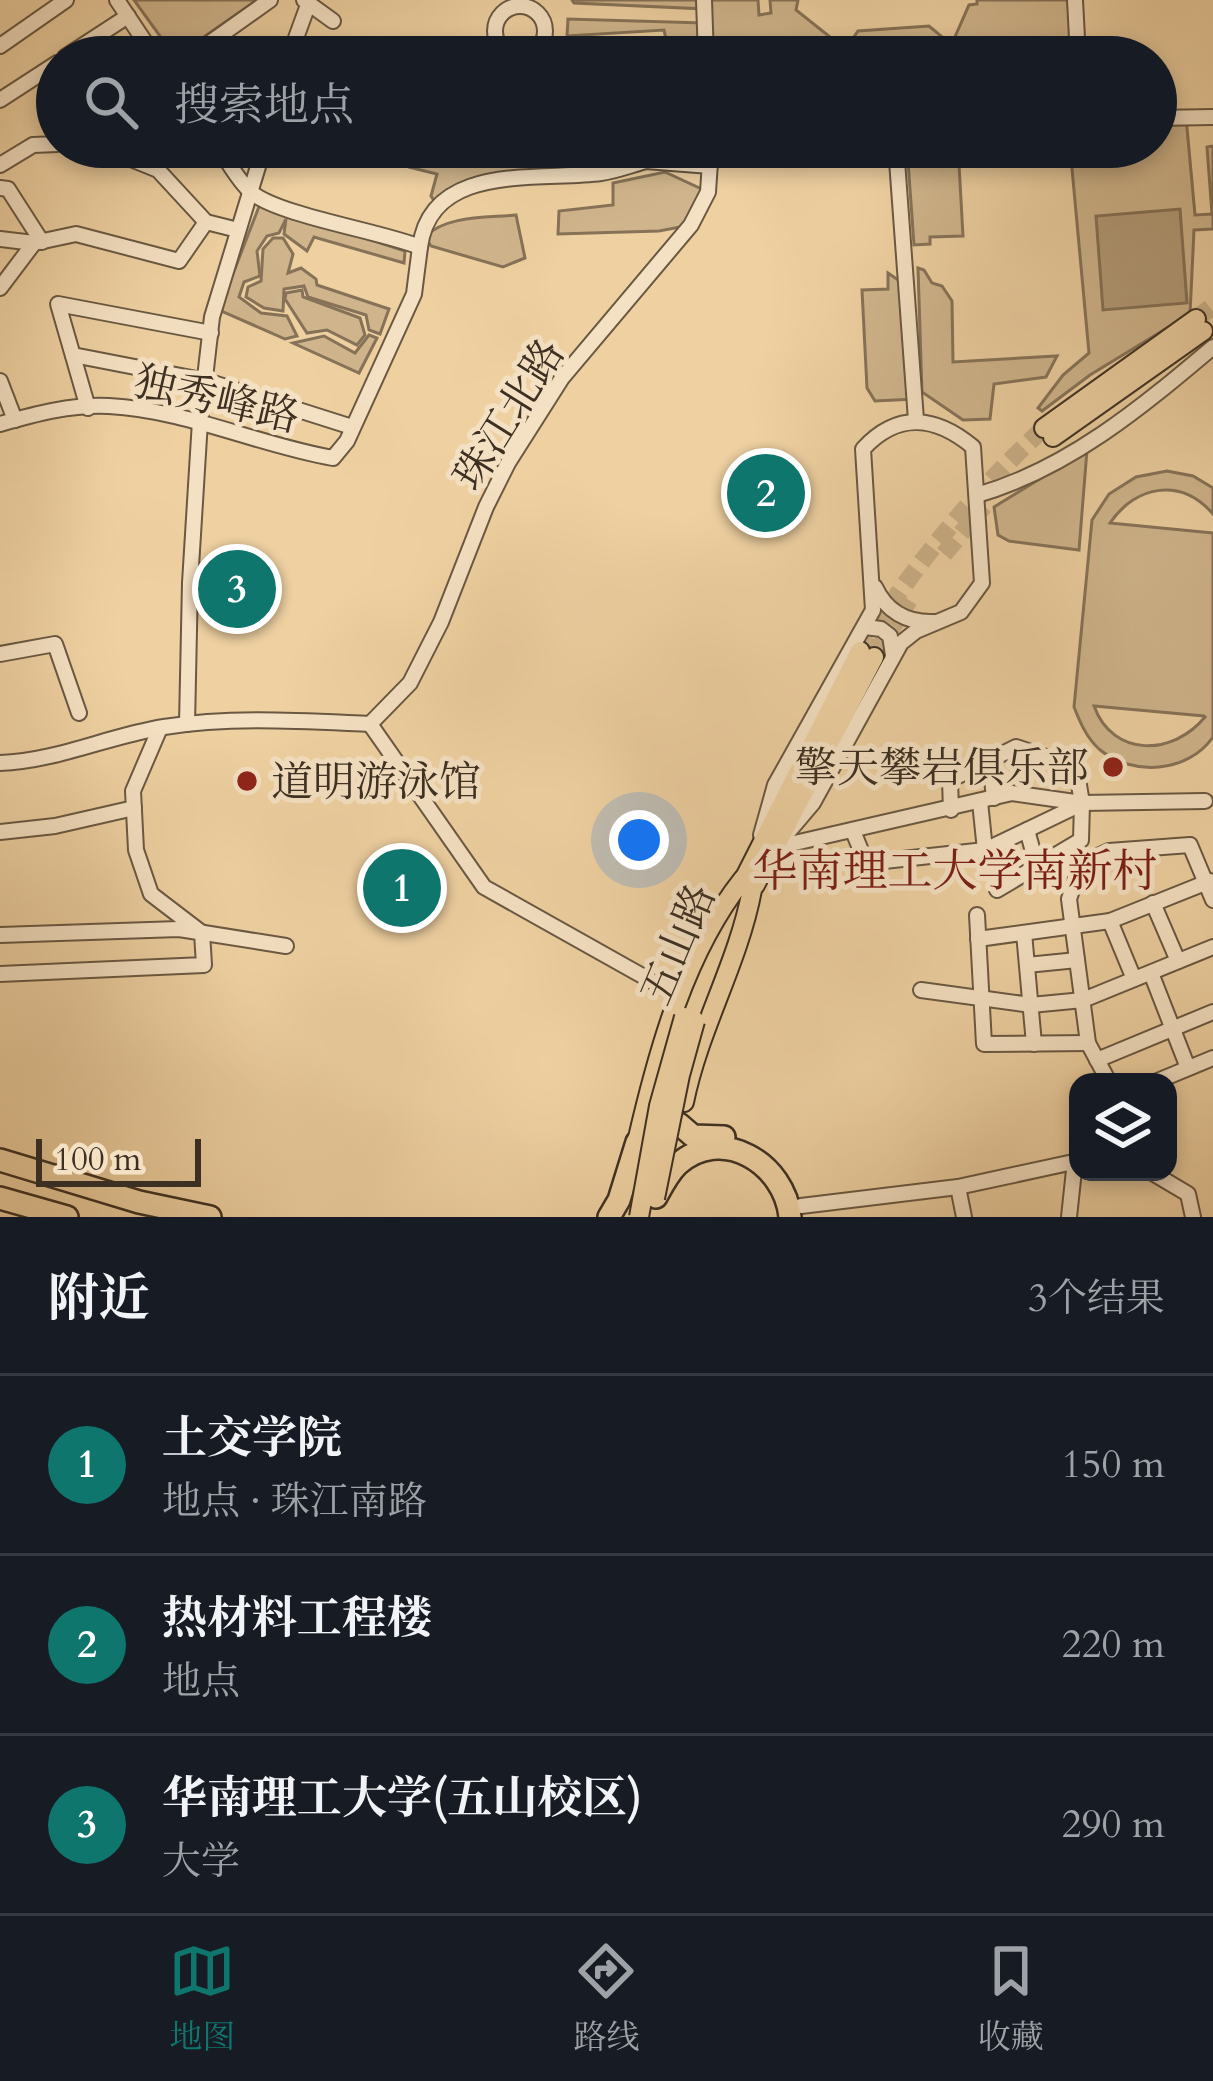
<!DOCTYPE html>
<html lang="zh">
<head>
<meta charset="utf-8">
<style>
	:root { --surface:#171b24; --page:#242831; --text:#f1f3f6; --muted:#9ea1a6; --line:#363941; --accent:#0f766e }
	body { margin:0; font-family:Cardo,"Noto Serif SC",serif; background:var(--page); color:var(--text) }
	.controls { position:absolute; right:36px; bottom:36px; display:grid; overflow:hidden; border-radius:24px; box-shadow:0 6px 18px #0003 }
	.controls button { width:108px; height:108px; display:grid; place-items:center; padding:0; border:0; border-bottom:3px solid var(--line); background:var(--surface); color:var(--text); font:60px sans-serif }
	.scale { position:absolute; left:36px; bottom:30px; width:165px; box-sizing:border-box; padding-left:12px; border:6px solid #3d3023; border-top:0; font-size:33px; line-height:42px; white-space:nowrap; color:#3d3023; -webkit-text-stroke:9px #f4e0c2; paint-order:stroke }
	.you { position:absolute; left:639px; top:840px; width:42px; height:42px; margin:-30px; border:9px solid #fff; border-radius:50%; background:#1a73e8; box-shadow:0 0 0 18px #1a73e833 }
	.badge { display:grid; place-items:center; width:78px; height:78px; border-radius:50%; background:var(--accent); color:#fff; font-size:39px; font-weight:700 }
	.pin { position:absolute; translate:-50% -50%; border:6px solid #fff; box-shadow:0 3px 12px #0006 }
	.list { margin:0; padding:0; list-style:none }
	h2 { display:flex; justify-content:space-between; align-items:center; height:156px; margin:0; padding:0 48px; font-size:51px }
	h2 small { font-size:39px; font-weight:400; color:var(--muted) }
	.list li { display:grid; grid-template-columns:78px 1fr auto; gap:36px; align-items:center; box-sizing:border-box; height:180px; padding:0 48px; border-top:3px solid var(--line) }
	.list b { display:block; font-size:45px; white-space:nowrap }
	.list p { margin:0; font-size:39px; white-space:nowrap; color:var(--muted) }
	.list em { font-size:39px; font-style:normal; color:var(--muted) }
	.icon { flex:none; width:66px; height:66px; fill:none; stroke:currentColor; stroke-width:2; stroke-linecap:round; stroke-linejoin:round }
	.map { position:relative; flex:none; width:1213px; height:1217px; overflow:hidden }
	.search { position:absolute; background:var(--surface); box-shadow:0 6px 18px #0003; left:36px; right:36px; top:36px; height:132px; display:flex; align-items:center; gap:30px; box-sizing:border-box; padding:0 42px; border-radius:66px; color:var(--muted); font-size:45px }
	.sheet { height:696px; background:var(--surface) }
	nav { display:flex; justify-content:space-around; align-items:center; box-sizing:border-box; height:168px; border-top:3px solid var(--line); background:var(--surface); font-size:33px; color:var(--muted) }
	nav a { display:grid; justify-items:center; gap:6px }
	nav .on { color:var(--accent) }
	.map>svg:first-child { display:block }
	.green { fill:#d0b58c; stroke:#867258; stroke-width:3; fill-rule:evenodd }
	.water { fill:#b29a76; stroke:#837055; stroke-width:3 }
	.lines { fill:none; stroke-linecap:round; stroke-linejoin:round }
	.major-tunnel { stroke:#cbb088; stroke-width:18; stroke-dasharray:18 9; stroke-linecap:butt }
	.minor-casing { stroke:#695842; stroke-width:18 }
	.major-casing { stroke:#3d3023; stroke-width:22 }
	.highway-casing { stroke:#3d3023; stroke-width:26 }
	.minor { stroke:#f4e0c2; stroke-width:14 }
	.major { stroke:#eed0a1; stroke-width:18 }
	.highway { stroke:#eed0a1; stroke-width:21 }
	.major-bridge-casing { stroke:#3d3023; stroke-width:22; stroke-linecap:butt }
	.major-bridge { stroke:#eed0a1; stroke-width:18 }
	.poi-dot { fill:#8f2418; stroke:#f4e0c2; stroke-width:4.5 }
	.labels { text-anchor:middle; stroke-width:10; stroke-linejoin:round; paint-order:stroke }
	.street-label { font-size:42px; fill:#3d3023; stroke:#f4e0c2 }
	.poi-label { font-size:42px; fill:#3d3023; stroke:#f4e0c2; text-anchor:end }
	.neighbourhood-label { font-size:45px; fill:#7a1f14; stroke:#f4e0c2 }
</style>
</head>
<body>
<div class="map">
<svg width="1213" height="1217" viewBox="0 0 1213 1217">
	<rect width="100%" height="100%" fill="#eed0a1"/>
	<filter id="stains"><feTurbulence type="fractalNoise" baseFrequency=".00167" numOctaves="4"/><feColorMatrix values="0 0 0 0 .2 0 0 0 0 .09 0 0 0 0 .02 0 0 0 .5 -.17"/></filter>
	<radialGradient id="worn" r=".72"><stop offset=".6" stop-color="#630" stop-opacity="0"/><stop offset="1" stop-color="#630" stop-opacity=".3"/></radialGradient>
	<g class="green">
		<path d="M134,0H257L175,57Z"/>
		<path d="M572,0H758L759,15L771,13L770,0H798L796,10L835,41H851L858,31L929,26L947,41L954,39L969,5L977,4V0H1075L1078,57H646V52L669,53L664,30L567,36L568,19L703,23L704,9L574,3Z"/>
		<path d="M1186,117L1195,215L1212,214L1207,147L1213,146V229L1194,230L1190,314L1090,375L1042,411L1038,408L1063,375L1089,353L1070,147H1156V119Z"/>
		<path d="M447,147H578L603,158L628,163L578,173L469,180L437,205L431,196L437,174L409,167L396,157L404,150Z"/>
		<path d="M603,147H709L710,159L614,152Z"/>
		<path d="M907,147H958L963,236L930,237V244L914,245Z"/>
		<path d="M665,172L708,192L691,225L659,231L558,234L559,211L613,205V183Z"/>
		<path d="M260,204L405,251L404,263L314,237L307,251L284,234L286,219L279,233L267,236L257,251L260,276L244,282L239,297L261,313L287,316L297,336L285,339L219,310Z"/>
		<path d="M516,215L525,258L503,267L431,246L425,237C446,215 487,218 516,215Z"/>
		<path d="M273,238H283L293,254L288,273L301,268L316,279L317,285L389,309L380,334L369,330L366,315L308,297L304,286L284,289L283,311L264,308L246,297L248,287L261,281L263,249Z"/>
		<path d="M918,268L924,270L932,283L942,286L952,301L953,362L1057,356L1046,377L994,384L990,419L963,420L922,392Z"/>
		<path d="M888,273L907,286L915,399L875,401L867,388L862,290L888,289Z"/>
		<path d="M302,290L303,297L360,318L365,335L357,345L327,330L307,333L285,299L286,293Z"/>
		<path d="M369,335L377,338L359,373L293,343L324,336L355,353Z"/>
		<path d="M1087,450L1079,550L1009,541L998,535L994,507Z"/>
		<path d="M1167,471L1193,476L1213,488V514C1181,477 1136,485 1110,523L1213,533V737C1188,773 1132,777 1099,749C1086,737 1080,722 1074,707L1092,520L1109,494L1136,477ZM1094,706L1204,716L1205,717C1173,756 1113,758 1094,706Z"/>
	</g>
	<path class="water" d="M1180,209L1187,303L1103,310L1096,216Z"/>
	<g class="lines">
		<g class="major-tunnel">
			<path d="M1196,319L1213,306"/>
			<path d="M944,554L984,506"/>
			<path d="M860,651C911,569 973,493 1044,428"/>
			<path d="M874,657L909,600"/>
		</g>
		<defs>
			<g id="minor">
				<path d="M117,0L155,57"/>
				<path d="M304,0L333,21"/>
				<path d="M704,0L706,57"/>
				<path d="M1075,0L1078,57"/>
				<circle cx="520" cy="31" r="25"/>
				<path d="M542,42L575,57"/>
				<path d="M0,46L66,0"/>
				<path d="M65,57L128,16"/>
				<path d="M190,57L270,0"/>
				<path d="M289,57L308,5"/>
				<path d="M0,100L57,63"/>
				<path d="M1156,118L1213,117"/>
				<path d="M101,147L158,170L206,222L238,230"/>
				<path d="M218,147C228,161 238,181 251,192C277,215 380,231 420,247C431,162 539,181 601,173C616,171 631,165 646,161"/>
				<path d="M590,147L646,161L710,166"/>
				<path d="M896,147L916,420"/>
				<path d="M0,165L33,145L57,144"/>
				<path d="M0,188L8,189L42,242"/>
				<path d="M0,239L34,243"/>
				<path d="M0,288L34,243L76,234L179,261L206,222"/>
				<path d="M73,355L207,381L352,427"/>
				<path d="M0,381L15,420"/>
				<path d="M88,408L58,304L211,333"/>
				<path d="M0,424C35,414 72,404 109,406C186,410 258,445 333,458L347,441L414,294L420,247"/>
				<path d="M977,495C1068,469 1142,407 1213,347"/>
				<path d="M875,587C886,611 907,623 934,622"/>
				<path d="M865,627L881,629L890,636L893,655"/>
				<path d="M0,654L55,644L79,713"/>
				<path d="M187,724L190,583L200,421L212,317L264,147"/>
				<path d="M370,724L410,683L441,622L486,507L508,463L562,378L691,225L708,192L711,147"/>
				<path d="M370,724L484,887L680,997"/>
				<path d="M990,760L994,798"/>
				<path d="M0,763C57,761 108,736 164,727C232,716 302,721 370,724"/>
				<path d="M980,802L985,850"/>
				<path d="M951,810L950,780L1016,747L1076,767L1082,803L1081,840L997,890"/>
				<path d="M1027,830L1037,866"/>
				<path d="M853,831L866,863L985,850L1079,805"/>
				<path d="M0,832L55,826L134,808"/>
				<path d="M761,835L775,785L873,610L863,449C898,411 936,416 973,447L982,583L961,612L916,631L901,643L813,803L785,836"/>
				<path d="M773,848L1012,793L1082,803L1205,801"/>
				<path d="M1153,903L1178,961"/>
				<path d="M977,915L984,1044L1088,1043"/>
				<path d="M1110,921L1134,979"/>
				<path d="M1024,933L1034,1044"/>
				<path d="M0,935L179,929L286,946"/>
				<path d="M978,939L1110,921L1210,881"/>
				<path d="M1027,965L1077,960"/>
				<path d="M1151,973L1188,1068"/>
				<path d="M0,974L204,965L202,933L151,894L136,850L133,791L160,728"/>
				<path d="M921,990L1031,1005L1083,1000L1213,947"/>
				<path d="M1097,1060L1213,1012"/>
				<path d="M1109,1082L1088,1043L1069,899L1081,864L1109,851L1190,845L1213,900"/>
				<path d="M1155,1082L1213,1058"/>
				<path d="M1151,1172L1188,1194L1193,1217"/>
				<path d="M958,1187L964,1217"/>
				<path d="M801,1206L958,1187L1078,1161"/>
				<path d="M1069,1217L1075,1161"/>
			</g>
			<g id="major">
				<path d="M1044,428L1196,319"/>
				<path d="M1053,437L1203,331"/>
				<path d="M755,885L874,657"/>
				<path d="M740,887L860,651"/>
				<path d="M684,1102C699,1028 738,964 752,890"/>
				<path d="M649,1147L637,1142C658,1051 685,952 743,879"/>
			</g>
			<g id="highway">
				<path d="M679,1124L693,1136L724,1137"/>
				<path d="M0,1160L139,1202L210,1217"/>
				<path d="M656,1197C662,1186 668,1174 677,1165C722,1124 785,1164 790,1217"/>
				<path d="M0,1198L67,1217"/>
				<path d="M609,1217L619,1200L637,1142"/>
			</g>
		</defs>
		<use href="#minor" class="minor-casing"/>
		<use href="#major" class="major-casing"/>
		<use href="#highway" class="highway-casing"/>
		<use href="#minor" class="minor"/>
		<use href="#major" class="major"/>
		<use href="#highway" class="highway"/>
		<defs>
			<g id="major-bridge">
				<path d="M655,1198L680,1075L695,1021"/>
				<path d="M639,1217L659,1106L684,1017"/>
			</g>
		</defs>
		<use href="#major-bridge" class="major-bridge-casing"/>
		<use href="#major-bridge" class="major-bridge"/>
	</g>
	<g class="poi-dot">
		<circle cx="1113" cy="767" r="12"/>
		<circle cx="247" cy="781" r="12"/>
	</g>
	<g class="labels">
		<g class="street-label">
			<text transform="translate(217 398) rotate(13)" y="15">独秀峰路</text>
			<text transform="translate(508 414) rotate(-58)" y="15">珠江北路</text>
			<text transform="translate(677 944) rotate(-67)" y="15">五山路</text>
		</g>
		<g class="poi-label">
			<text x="1089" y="782">擎天攀岩俱乐部</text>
			<text x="271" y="796" text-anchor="start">道明游泳馆</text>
		</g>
		<g class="neighbourhood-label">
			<text x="955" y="886">华南理工大学南新村</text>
		</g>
	</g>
	<rect width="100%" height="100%" filter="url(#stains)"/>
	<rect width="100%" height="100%" fill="url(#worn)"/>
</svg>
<div class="controls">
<button><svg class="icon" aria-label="layers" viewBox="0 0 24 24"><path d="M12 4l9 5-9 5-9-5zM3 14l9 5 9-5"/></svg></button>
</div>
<div class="scale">100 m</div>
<div class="you"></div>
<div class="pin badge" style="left:402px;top:888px">1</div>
<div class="pin badge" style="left:766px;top:493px">2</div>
<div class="pin badge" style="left:237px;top:589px">3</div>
<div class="search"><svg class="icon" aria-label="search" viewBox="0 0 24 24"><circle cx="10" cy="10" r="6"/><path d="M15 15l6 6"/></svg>搜索地点</div>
</div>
<section class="sheet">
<h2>附近<small>3个结果</small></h2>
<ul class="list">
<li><span class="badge">1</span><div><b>土交学院</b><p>地点 · 珠江南路</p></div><em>150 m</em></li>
<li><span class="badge">2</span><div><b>热材料工程楼</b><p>地点</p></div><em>220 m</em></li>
<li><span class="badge">3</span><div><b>华南理工大学(五山校区)</b><p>大学</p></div><em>290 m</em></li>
</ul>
</section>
<nav>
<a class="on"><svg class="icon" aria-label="map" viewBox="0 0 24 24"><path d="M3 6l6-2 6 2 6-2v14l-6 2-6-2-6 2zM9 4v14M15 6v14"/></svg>地图</a>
<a><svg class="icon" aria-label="directions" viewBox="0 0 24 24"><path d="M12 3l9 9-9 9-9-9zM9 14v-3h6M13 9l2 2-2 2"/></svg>路线</a>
<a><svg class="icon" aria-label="saved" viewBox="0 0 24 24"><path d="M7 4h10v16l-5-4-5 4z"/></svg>收藏</a>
</nav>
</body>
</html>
